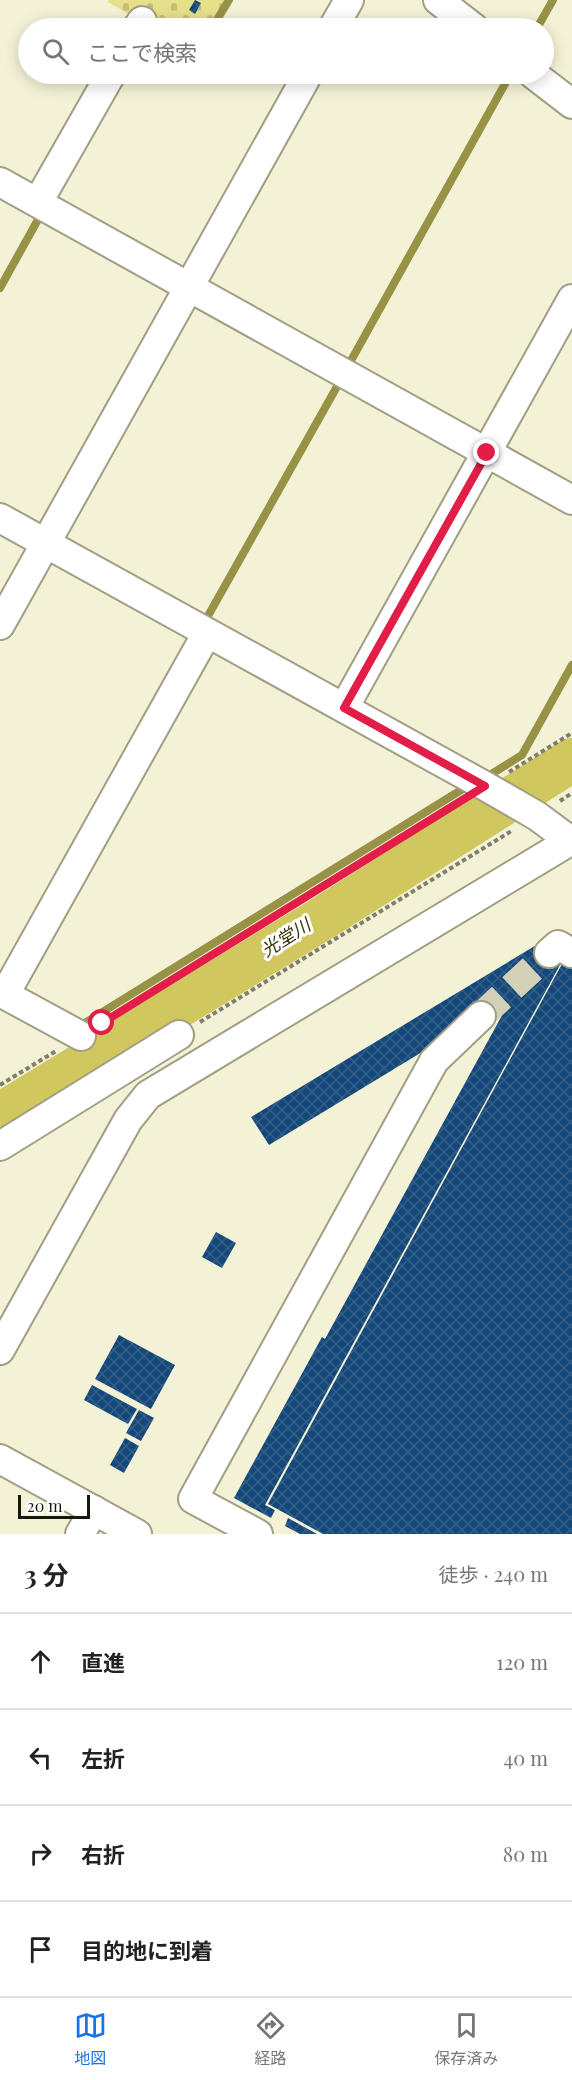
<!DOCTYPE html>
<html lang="ja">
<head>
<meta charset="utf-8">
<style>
	:root { --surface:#fff; --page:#f2f2f2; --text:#222; --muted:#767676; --line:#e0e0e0; --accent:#1a73e8 }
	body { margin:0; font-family:"Playfair Display","Noto Sans JP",serif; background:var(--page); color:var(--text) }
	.scale { position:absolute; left:18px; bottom:15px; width:72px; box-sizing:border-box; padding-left:6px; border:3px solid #17170d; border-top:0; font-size:16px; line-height:21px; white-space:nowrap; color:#17170d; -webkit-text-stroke:4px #fff; paint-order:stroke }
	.stop { position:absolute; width:18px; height:18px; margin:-14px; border:4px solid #e11d48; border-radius:50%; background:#fff }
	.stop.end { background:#e11d48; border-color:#fff; box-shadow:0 2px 6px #0008 }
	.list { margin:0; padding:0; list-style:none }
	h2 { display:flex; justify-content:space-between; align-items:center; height:78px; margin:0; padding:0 24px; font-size:26px }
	h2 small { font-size:20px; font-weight:400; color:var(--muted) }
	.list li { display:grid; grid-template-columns:39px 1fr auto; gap:18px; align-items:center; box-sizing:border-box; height:96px; padding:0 24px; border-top:2px solid var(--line) }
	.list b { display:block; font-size:22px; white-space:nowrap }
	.list em { font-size:20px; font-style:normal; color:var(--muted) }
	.icon { flex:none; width:33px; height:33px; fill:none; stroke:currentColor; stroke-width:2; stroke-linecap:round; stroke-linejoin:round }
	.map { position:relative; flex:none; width:572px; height:1534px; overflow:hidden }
	.search { position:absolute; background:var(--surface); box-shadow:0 3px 15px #0003; left:18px; right:18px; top:18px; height:66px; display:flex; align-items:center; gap:15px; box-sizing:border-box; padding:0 21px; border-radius:33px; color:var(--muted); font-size:22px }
	.sheet { height:462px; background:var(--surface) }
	nav { display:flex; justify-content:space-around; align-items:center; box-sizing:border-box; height:84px; border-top:2px solid var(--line); background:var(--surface); font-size:16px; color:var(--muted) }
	nav a { display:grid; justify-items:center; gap:3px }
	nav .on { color:var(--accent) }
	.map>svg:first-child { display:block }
	.cemetery { fill:url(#cemetery-stones) }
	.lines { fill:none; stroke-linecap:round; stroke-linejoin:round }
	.stream { stroke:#989246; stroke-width:8 }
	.river { stroke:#d0c75e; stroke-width:44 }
	.building { fill:url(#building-cross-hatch) }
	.minor-tunnel { stroke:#d3d1b8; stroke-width:28; stroke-dasharray:28 14; stroke-linecap:butt }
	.minor-casing { stroke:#a09e84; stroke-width:32 }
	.path { stroke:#807f6d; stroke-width:4; stroke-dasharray:4.5 3; stroke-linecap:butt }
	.minor { stroke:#fff; stroke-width:28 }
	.route { stroke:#e11d48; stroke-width:8 }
	.labels { text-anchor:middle; stroke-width:6; stroke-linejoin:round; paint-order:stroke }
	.water-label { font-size:18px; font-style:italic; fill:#363204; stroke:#fff }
</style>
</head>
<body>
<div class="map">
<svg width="572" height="1534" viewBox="0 0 572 1534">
	<defs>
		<pattern id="cemetery-stones" width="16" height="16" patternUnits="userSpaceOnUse" patternTransform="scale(1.5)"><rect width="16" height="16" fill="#e7e08a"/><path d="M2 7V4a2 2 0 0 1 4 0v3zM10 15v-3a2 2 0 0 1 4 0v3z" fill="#c5bf76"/></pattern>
		<pattern id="building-cross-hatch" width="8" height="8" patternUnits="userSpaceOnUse" patternTransform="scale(1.5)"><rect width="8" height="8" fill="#14487b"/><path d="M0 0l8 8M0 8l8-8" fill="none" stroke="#355f87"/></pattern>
	</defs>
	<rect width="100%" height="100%" fill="#f4f2d6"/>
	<path class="cemetery" d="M109,0H225L208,28H146L134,17L108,2Z"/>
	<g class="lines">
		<g class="stream">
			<path d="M212,28L229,0"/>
			<path d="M537,28L553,0"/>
			<path d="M0,288L40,216"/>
			<path d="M348,366L506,82"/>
			<path d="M204,623L339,383"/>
			<path d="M485,778L522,755L572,665"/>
			<path d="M80,1026L466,787"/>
		</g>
		<path class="river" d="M0,1115L323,918L572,760"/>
	</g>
	<g class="building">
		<path d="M195,0L201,3L195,14L189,10Z"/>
		<path d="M538,944L561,963L265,1505L275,1510L271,1518L234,1498L322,1337L325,1339L506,1008L501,1004L269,1145L251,1117Z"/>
		<path d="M562,964L572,969V1534H323L268,1504Z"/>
		<path d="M216,1232L236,1243L222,1268L202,1257Z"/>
		<path d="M119,1335L175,1365L151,1409L95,1379Z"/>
		<path d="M92,1385L137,1409L128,1424L84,1400Z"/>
		<path d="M139,1410L154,1418L141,1441L126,1433Z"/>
		<path d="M125,1438L139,1446L124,1473L110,1465Z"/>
		<path d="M288,1518L317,1534H300L285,1526Z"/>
	</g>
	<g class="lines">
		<path class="minor-tunnel" d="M481,1016L549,953"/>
		<defs>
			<g id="minor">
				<path d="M438,0L474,28"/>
				<path d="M137,28L142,21"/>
				<path d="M333,28L349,0"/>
				<path d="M533,74L572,104"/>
				<path d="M0,182L572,500"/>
				<path d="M38,202L111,74"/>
				<path d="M0,518L485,786L537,816L572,842"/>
				<path d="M0,625L308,74"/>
				<path d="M344,708L572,299"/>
				<path d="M549,953L558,945L572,953"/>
				<path d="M0,992L81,1036"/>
				<path d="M5,994L207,633"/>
				<path d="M0,1146L179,1035"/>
				<path d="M0,1350L128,1120L148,1095L570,841"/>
				<path d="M0,1459L137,1534"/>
				<path d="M80,1534L94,1510"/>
				<path d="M258,1534L193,1499L434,1061L481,1016"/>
			</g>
		</defs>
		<use href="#minor" class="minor-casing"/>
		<g class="path">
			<path d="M509,772L572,733"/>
			<path d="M560,801L572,793"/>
			<path d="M200,1022L513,830"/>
			<path d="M103,1023L462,801"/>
			<path d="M0,1085L56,1051"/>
		</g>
		<use href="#minor" class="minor"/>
	</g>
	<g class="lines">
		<path class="route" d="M102,1023L485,786L344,708L487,453"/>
	</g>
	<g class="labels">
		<g class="water-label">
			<text transform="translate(286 938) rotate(-32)" y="6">光堂川</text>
		</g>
	</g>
</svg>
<div class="scale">20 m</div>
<div class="stop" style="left:102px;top:1023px"></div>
<div class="stop end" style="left:487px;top:453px"></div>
<div class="search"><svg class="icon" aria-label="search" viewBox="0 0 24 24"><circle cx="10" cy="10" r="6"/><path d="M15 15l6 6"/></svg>ここで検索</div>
</div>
<section class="sheet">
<h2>3 分<small>徒歩 · 240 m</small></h2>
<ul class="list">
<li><svg class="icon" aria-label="ahead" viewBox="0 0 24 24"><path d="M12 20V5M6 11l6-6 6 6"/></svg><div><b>直進</b></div><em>120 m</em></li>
<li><svg class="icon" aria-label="left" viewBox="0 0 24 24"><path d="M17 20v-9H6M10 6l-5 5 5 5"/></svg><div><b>左折</b></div><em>40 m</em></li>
<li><svg class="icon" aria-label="right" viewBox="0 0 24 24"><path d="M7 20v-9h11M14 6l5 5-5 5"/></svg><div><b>右折</b></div><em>80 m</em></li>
<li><svg class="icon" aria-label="arrive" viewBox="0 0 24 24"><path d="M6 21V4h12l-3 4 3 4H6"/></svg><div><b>目的地に到着</b></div></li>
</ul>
</section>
<nav>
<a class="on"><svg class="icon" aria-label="map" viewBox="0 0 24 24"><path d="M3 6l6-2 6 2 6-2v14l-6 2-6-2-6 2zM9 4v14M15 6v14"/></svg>地図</a>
<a><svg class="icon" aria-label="directions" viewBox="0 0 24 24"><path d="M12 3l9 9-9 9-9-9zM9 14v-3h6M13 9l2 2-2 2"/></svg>経路</a>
<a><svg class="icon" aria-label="saved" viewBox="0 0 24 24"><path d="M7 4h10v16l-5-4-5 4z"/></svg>保存済み</a>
</nav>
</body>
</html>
